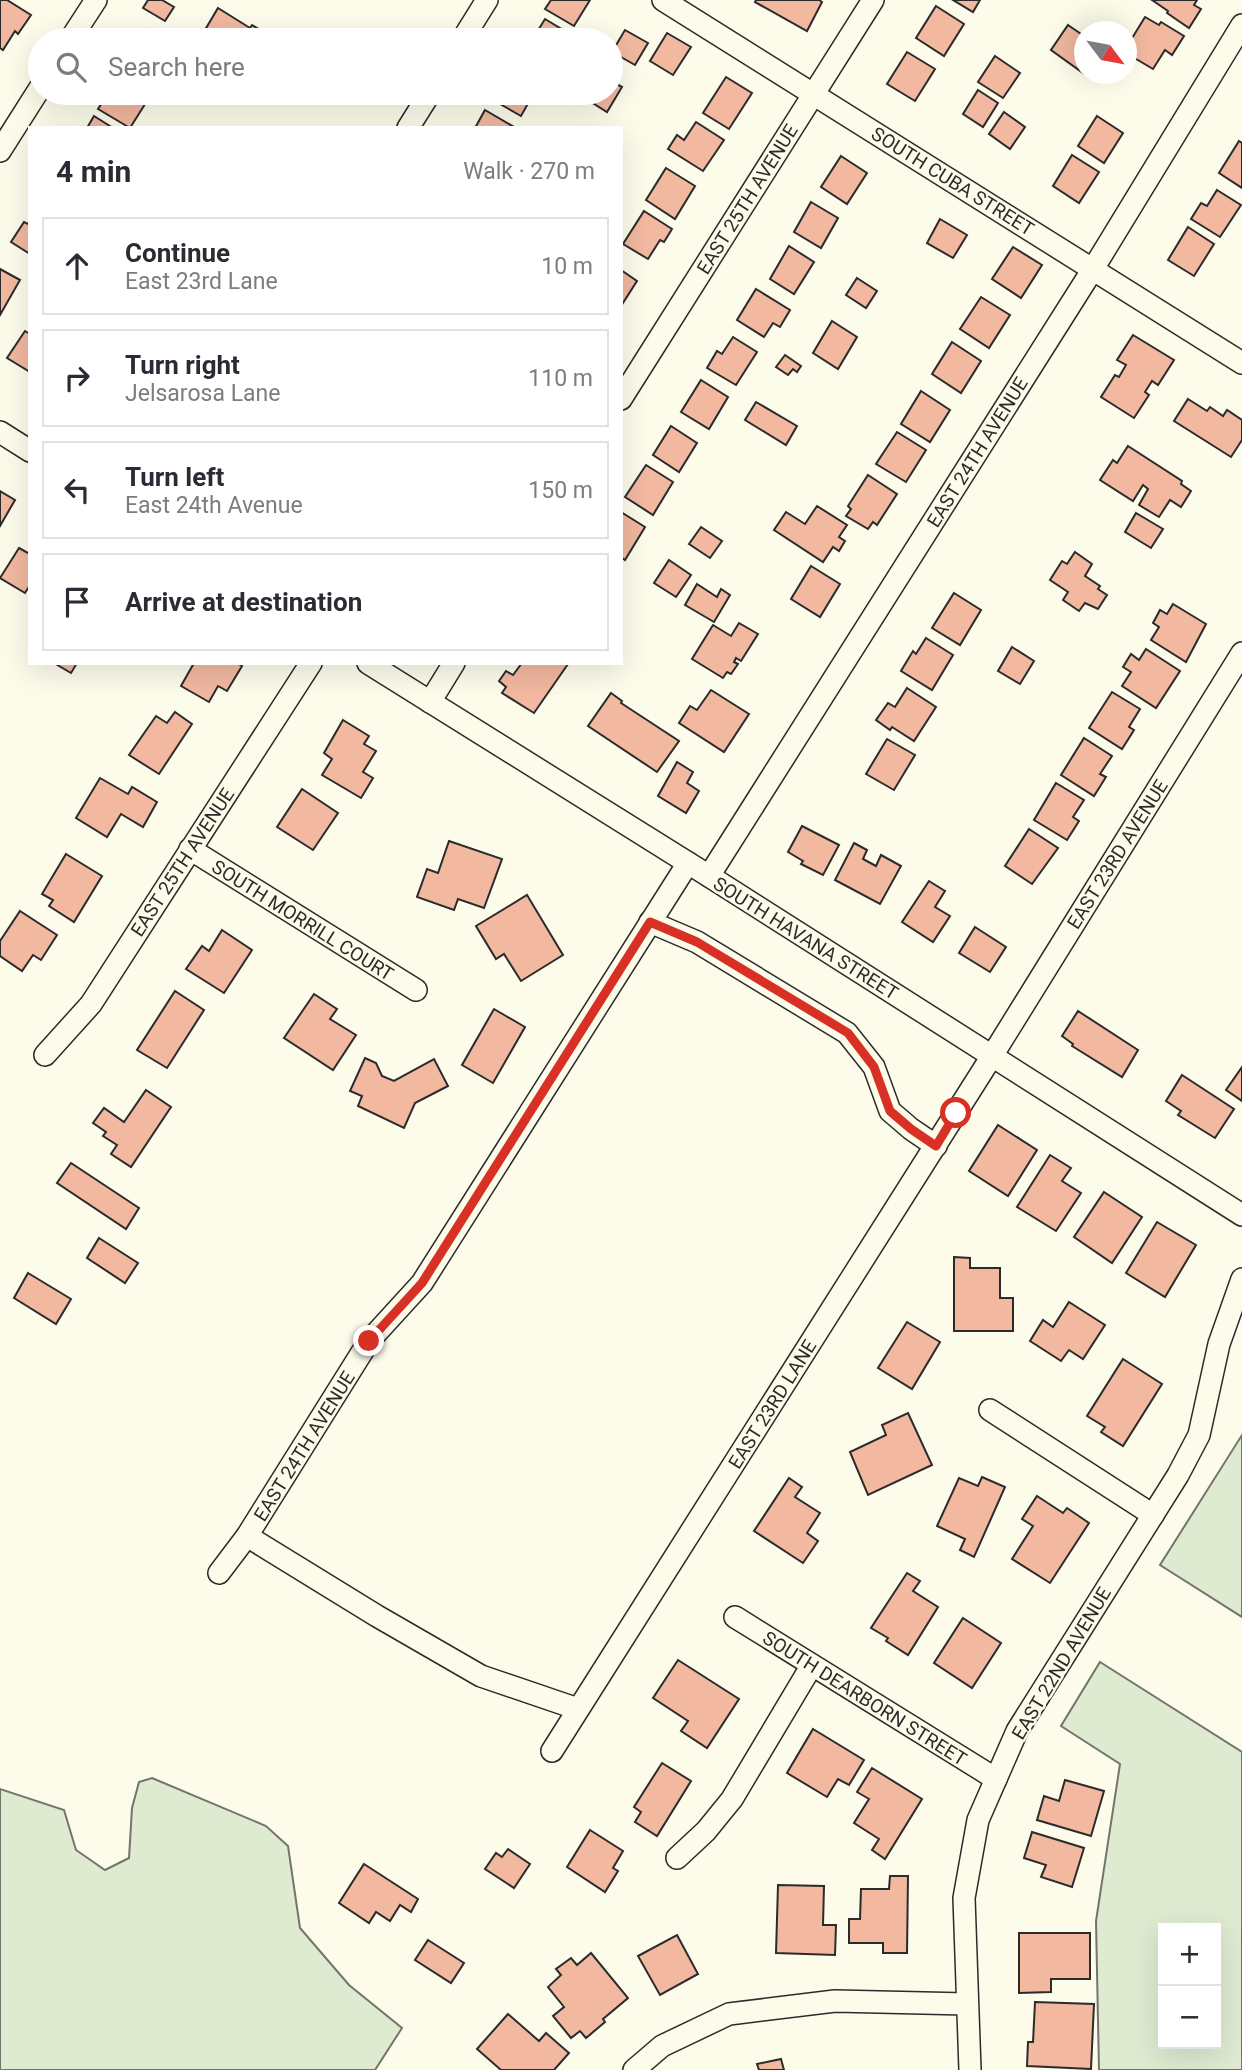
<!DOCTYPE html>
<html lang="en">
<head>
<meta charset="utf-8">
<style>
	:root { --surface:#fff; --page:#f2f2f3; --text:#2b2b33; --muted:#7c7c81; --line:#e1e1e2 }
	body { margin:0; font-family:Roboto,sans-serif; background:var(--page); color:var(--text) }
	.controls { position:absolute; right:21px; bottom:21px; display:grid; overflow:hidden; border-radius:0px; box-shadow:0 7px 28px #0002 }
	.controls button { width:63px; height:63px; display:grid; place-items:center; padding:0; border:0; border-bottom:2px solid var(--line); background:var(--surface); color:var(--text); font:35px sans-serif }
	.compass { position:absolute; left:1074px; top:21px; width:63px; height:63px; border-radius:50%; background:var(--surface); box-shadow:0 7px 28px #0002; rotate:122deg }
	.stop { position:absolute; width:21px; height:21px; margin:-16px; border:5px solid #d93025; border-radius:50%; background:#fff }
	.stop.end { background:#d93025; border-color:#fff; box-shadow:0 2px 7px #0008 }
	.list { margin:0; padding:0; list-style:none }
	h2 { display:flex; justify-content:space-between; align-items:center; height:91px; margin:0; padding:0 28px; font-size:30px }
	h2 small { font-size:23px; font-weight:400; color:var(--muted) }
	.list li { display:grid; grid-template-columns:46px 1fr auto; gap:21px; align-items:center; box-sizing:border-box; height:98px; margin:0 14px 14px; padding:0 14px; border:2px solid var(--line); border-radius:0px }
	.list b { display:block; font-size:26px; white-space:nowrap }
	.list p { margin:0; font-size:23px; white-space:nowrap; color:var(--muted) }
	.list em { font-size:23px; font-style:normal; color:var(--muted) }
	.icon { flex:none; width:38px; height:38px; fill:none; stroke:currentColor; stroke-width:2; stroke-linecap:round; stroke-linejoin:round }
	.map { position:relative; flex:none; width:1242px; height:2070px; overflow:hidden }
	.search { position:absolute; background:var(--surface); box-shadow:0 7px 28px #0002; left:28px; top:28px; width:595px; height:77px; display:flex; align-items:center; gap:18px; box-sizing:border-box; padding:0 24px; border-radius:38px; color:var(--muted); font-size:26px }
	.panel { position:absolute; background:var(--surface); box-shadow:0 7px 28px #0002; left:28px; top:126px; width:595px; height:539px; border-radius:0px }
	.map>svg:first-child { display:block }
	.green { fill:#deebd1; stroke:#74746e; stroke-width:2; fill-rule:evenodd }
	.building { fill:#f2b8a0; stroke:#2b2b2b; stroke-width:2 }
	.lines { fill:none; stroke-linecap:round; stroke-linejoin:round }
	.minor-casing { stroke:#2b2b2b; stroke-width:24 }
	.minor { stroke:#fdfbea; stroke-width:21 }
	.route { stroke:#d93025; stroke-width:9 }
	.labels { text-anchor:middle; stroke-width:5; stroke-linejoin:round; paint-order:stroke }
	.street-label { font-size:19px; fill:#2b2b2b; stroke:#fdfbea }
</style>
</head>
<body>
<div class="map">
<svg width="1242" height="2070" viewBox="0 0 1242 2070">
	<rect width="100%" height="100%" fill="#fdfbea"/>
	<g class="green">
		<path d="M1242,1435V1617L1160,1565Z"/>
		<path d="M1100,1662L1242,1752V2070H1099L1096,1921L1120,1764L1061,1726ZM1216,1928V2044H1163V1928Z"/>
		<path d="M152,1778L266,1826L288,1846L300,1928L349,1985L402,2028L375,2070H0V1789L64,1810L76,1850L105,1870L129,1858L132,1808L139,1782Z"/>
	</g>
	<g class="building">
		<path d="M0,0H7L31,15L18,34L15,31L3,50L0,48Z"/>
		<path d="M148,0H162L174,7L165,21L143,8Z"/>
		<path d="M551,0H590L574,26L545,9Z"/>
		<path d="M756,0H819L822,2L807,31L755,2Z"/>
		<path d="M953,0H980L973,12Z"/>
		<path d="M1152,0H1197L1194,5L1201,9L1189,28L1167,13L1168,11Z"/>
		<path d="M936,6L964,24L944,56L916,38Z"/>
		<path d="M218,8L250,28L252,25L265,33L260,40H226L212,31L207,38L202,35Z"/>
		<path d="M1145,17L1159,25L1161,22L1184,36L1172,55L1165,50L1153,69L1126,53V48Z"/>
		<path d="M545,19L573,36L571,40H532Z"/>
		<path d="M1068,25L1084,36V74H1093L1090,78L1051,50Z"/>
		<path d="M147,29L164,40H139Z"/>
		<path d="M625,30L648,43L635,65L612,52Z"/>
		<path d="M667,33L691,47L673,75L650,61Z"/>
		<path d="M907,52L935,69L915,101L887,84Z"/>
		<path d="M995,56L1020,73L1003,98L978,82Z"/>
		<path d="M726,77L752,93L729,129L703,113Z"/>
		<path d="M611,81L622,87L607,112L583,97L585,93H611Z"/>
		<path d="M978,90L998,103L983,127L963,114Z"/>
		<path d="M108,93H152L130,128L98,109Z"/>
		<path d="M497,93H534L521,116L493,100Z"/>
		<path d="M485,110L514,127L513,128H475Z"/>
		<path d="M1004,112L1025,127L1010,149L989,134Z"/>
		<path d="M94,116L113,128H87Z"/>
		<path d="M1097,116L1123,133L1104,163L1078,146Z"/>
		<path d="M696,122L724,140L703,171L668,149L677,135L684,140Z"/>
		<path d="M1239,141L1242,143V188L1219,173Z"/>
		<path d="M1072,155L1099,172L1079,203L1053,186Z"/>
		<path d="M841,156L867,173L847,204L821,187Z"/>
		<path d="M666,168L695,186L675,219L646,200Z"/>
		<path d="M1217,190L1241,205L1220,237L1191,219L1201,203L1207,206Z"/>
		<path d="M811,202L838,218L821,248L794,232Z"/>
		<path d="M644,211L672,229L664,242L660,240L648,259L623,244Z"/>
		<path d="M940,219L967,235L953,258L927,243Z"/>
		<path d="M30,221V254L11,242L24,222L28,224Z"/>
		<path d="M1188,227L1214,244L1194,276L1168,260Z"/>
		<path d="M789,246L814,262L794,294L770,279Z"/>
		<path d="M1013,247L1042,265L1021,298L992,279Z"/>
		<path d="M0,269L20,280L0,315Z"/>
		<path d="M621,270L637,281L621,306Z"/>
		<path d="M857,278L877,291L866,308L846,295Z"/>
		<path d="M756,289L790,310L780,327L773,323L764,337L737,320Z"/>
		<path d="M981,297L1010,315L989,348L960,329Z"/>
		<path d="M832,321L857,337L838,369L813,353Z"/>
		<path d="M25,331L30,334V372L7,358Z"/>
		<path d="M1133,335L1174,360L1158,385L1152,381L1145,392L1149,395L1134,418L1101,397L1115,375L1119,377L1126,365L1117,360Z"/>
		<path d="M733,337L757,352L736,385L707,368L717,351L722,354Z"/>
		<path d="M952,342L981,361L961,393L932,374Z"/>
		<path d="M785,355L801,366L797,372L793,369L788,375L776,367Z"/>
		<path d="M701,380L728,397L709,429L681,412Z"/>
		<path d="M921,391L950,410L930,442L901,424Z"/>
		<path d="M1188,399L1207,411L1210,407L1223,416L1227,410L1242,420V440L1231,457L1174,421Z"/>
		<path d="M756,402L797,426L786,445L745,420Z"/>
		<path d="M671,426L697,443L679,472L653,455Z"/>
		<path d="M897,432L926,450L906,482L876,464Z"/>
		<path d="M1128,446L1182,481L1181,484L1191,491L1181,507L1170,500L1159,517L1139,505L1148,489L1143,485L1133,501L1100,480L1113,460L1117,463Z"/>
		<path d="M646,465L673,482L653,515L625,497Z"/>
		<path d="M868,475L897,494L877,525L873,522L868,529L846,516L851,509L848,506Z"/>
		<path d="M0,491L15,500L0,526Z"/>
		<path d="M817,506L847,525L839,537L845,541L839,551L833,547L823,562L774,530L786,512L805,524Z"/>
		<path d="M621,512L645,527L625,560L621,557Z"/>
		<path d="M1136,513L1163,529L1151,548L1125,532Z"/>
		<path d="M701,527L722,541L710,558L689,544Z"/>
		<path d="M19,548L30,554V585L25,593L0,578Z"/>
		<path d="M1075,552L1092,564L1085,576L1100,586L1098,589L1107,595L1098,609L1085,603L1079,611L1063,600L1068,592L1050,580L1062,561L1067,564Z"/>
		<path d="M669,560L691,575L676,597L654,583Z"/>
		<path d="M811,566L840,584L820,617L791,599Z"/>
		<path d="M697,584L717,597L721,589L730,595L714,622L685,605Z"/>
		<path d="M954,593L981,610L960,645L932,628Z"/>
		<path d="M1173,604L1206,624L1186,662L1151,640L1159,627L1153,623L1160,610L1167,614Z"/>
		<path d="M739,623L758,634L741,661L736,658L734,662L738,664L731,674L727,672L723,678L692,659L713,625L731,636Z"/>
		<path d="M926,638L953,655L932,690L901,671L913,651L916,654Z"/>
		<path d="M1012,647L1034,661L1020,684L998,671Z"/>
		<path d="M1146,649L1180,671L1156,708L1122,686L1131,672L1123,667L1131,654L1139,660Z"/>
		<path d="M54,663H77L71,673Z"/>
		<path d="M194,663H237L242,666L227,691L218,686L209,702L181,686Z"/>
		<path d="M522,663L568,664L534,713L502,693L506,687L499,681L506,671L513,675Z"/>
		<path d="M907,688L936,707L914,741L892,727L890,730L876,720L888,703L895,707Z"/>
		<path d="M711,690L749,714L724,752L679,723L690,706L697,710Z"/>
		<path d="M1112,692L1140,709L1129,727L1134,730L1122,749L1089,728Z"/>
		<path d="M611,693L622,701L621,703L679,741L657,772L588,726Z"/>
		<path d="M175,712L192,724L159,774L129,755L156,716L167,723Z"/>
		<path d="M343,720L369,736L364,744L376,751L363,772L373,778L361,798L322,775L332,759L324,753Z"/>
		<path d="M1084,738L1112,756L1100,774L1106,777L1094,796L1061,775Z"/>
		<path d="M887,739L915,755L894,790L866,774Z"/>
		<path d="M677,762L693,772L687,783L699,791L686,813L658,796Z"/>
		<path d="M100,778L128,794L132,787L157,802L143,827L121,814L107,837L76,818Z"/>
		<path d="M1056,783L1084,800L1073,817L1079,821L1067,840L1034,820Z"/>
		<path d="M302,789L338,813L313,850L277,827Z"/>
		<path d="M802,826L839,845L823,875L801,864L803,861L788,852Z"/>
		<path d="M1029,829L1058,848L1032,884L1005,866Z"/>
		<path d="M449,841L502,859L484,908L458,899L454,910L417,897L427,869L438,873Z"/>
		<path d="M854,843L867,850L863,859L876,866L881,855L901,866L880,904L835,880Z"/>
		<path d="M66,854L102,876L74,922L49,906L53,900L42,894Z"/>
		<path d="M929,881L945,891L935,907L950,916L933,942L902,922Z"/>
		<path d="M527,895L563,955L521,981L504,954L496,959L476,926Z"/>
		<path d="M20,911L57,935L41,960L33,955L22,971L0,956V941Z"/>
		<path d="M975,927L1006,947L990,972L959,953Z"/>
		<path d="M222,930L252,950L224,993L186,969L202,946L209,951Z"/>
		<path d="M175,991L204,1010L167,1068L137,1050Z"/>
		<path d="M314,994L337,1009L330,1019L356,1035L333,1070L284,1038Z"/>
		<path d="M494,1009L525,1027L493,1083L462,1065Z"/>
		<path d="M1078,1011L1138,1050L1122,1077L1072,1046L1073,1044L1062,1036Z"/>
		<path d="M365,1058L376,1063L382,1076L394,1081L434,1059L448,1086L415,1103L404,1128L358,1106L362,1096L350,1091Z"/>
		<path d="M1242,1067V1101L1226,1090Z"/>
		<path d="M1182,1075L1234,1109L1215,1138L1178,1115L1181,1111L1166,1101Z"/>
		<path d="M146,1090L171,1107L131,1167L111,1154L117,1145L103,1136L106,1132L93,1123L104,1108L124,1122Z"/>
		<path d="M998,1125L1037,1150L1008,1196L969,1171Z"/>
		<path d="M1050,1155L1071,1168L1062,1181L1081,1193L1056,1231L1017,1207Z"/>
		<path d="M71,1163L139,1208L126,1229L57,1183Z"/>
		<path d="M1104,1192L1142,1217L1112,1263L1074,1237Z"/>
		<path d="M1157,1222L1196,1245L1165,1297L1126,1273Z"/>
		<path d="M99,1238L138,1263L125,1283L87,1258Z"/>
		<path d="M954,1257L970,1258V1268H1000V1298H1013V1331H954Z"/>
		<path d="M28,1273L71,1299L56,1324L14,1298Z"/>
		<path d="M1069,1302L1105,1325L1083,1359L1069,1350L1061,1361L1030,1341L1043,1320L1053,1327Z"/>
		<path d="M907,1322L940,1342L912,1389L878,1368Z"/>
		<path d="M1123,1359L1162,1384L1123,1446L1101,1432L1105,1427L1087,1416Z"/>
		<path d="M908,1413L932,1465L868,1495L850,1452L886,1435L882,1425Z"/>
		<path d="M982,1477L1005,1487L974,1557L960,1550L965,1539L937,1526L959,1478L978,1486Z"/>
		<path d="M789,1478L802,1487L795,1497L820,1513L807,1533L818,1541L803,1563L754,1531Z"/>
		<path d="M1037,1496L1063,1513L1067,1508L1089,1523L1050,1583L1012,1559L1033,1526L1022,1519Z"/>
		<path d="M907,1573L920,1581L913,1591L938,1607L908,1655L886,1641L888,1638L871,1628Z"/>
		<path d="M963,1618L1001,1643L972,1688L934,1663Z"/>
		<path d="M678,1660L739,1699L707,1748L681,1731L688,1721L653,1698Z"/>
		<path d="M813,1729L864,1760L849,1785L838,1779L827,1797L787,1773Z"/>
		<path d="M662,1763L691,1781L657,1836L635,1822L641,1812L634,1807Z"/>
		<path d="M872,1768L922,1799L885,1859L872,1850L879,1839L854,1823L869,1799L857,1792Z"/>
		<path d="M1065,1780L1104,1791L1091,1836L1037,1820L1044,1796L1059,1801Z"/>
		<path d="M590,1830L623,1851L613,1868L618,1871L605,1892L567,1867Z"/>
		<path d="M1032,1832L1084,1848L1072,1887L1041,1877L1046,1865L1024,1858Z"/>
		<path d="M508,1849L530,1864L514,1888L485,1869L496,1853L502,1857Z"/>
		<path d="M364,1864L418,1899L411,1912L400,1905L390,1921L376,1912L369,1923L339,1903Z"/>
		<path d="M890,1876H908L907,1953H883V1943H849V1919H860L861,1889H889Z"/>
		<path d="M778,1885L824,1886L823,1925H836L835,1955L776,1953Z"/>
		<path d="M1019,1933H1090V1979H1051V1992L1019,1993Z"/>
		<path d="M677,1935L698,1974L660,1995L638,1956Z"/>
		<path d="M428,1940L464,1963L451,1983L415,1960Z"/>
		<path d="M591,1953L628,1998L603,2019L605,2022L586,2038L580,2031L571,2038L553,2016L564,2007L548,1987L561,1975L556,1969L571,1958L577,1965Z"/>
		<path d="M1035,2002L1094,2004L1091,2069L1027,2066L1028,2042H1033Z"/>
		<path d="M508,2014L539,2041L546,2033L569,2053L554,2070H501L477,2049Z"/>
		<path d="M781,2059L784,2070H759L757,2064Z"/>
	</g>
	<g class="lines">
		<defs>
			<g id="minor">
				<path d="M663,0L1242,363"/>
				<path d="M70,40L96,0"/>
				<path d="M462,40L487,0"/>
				<path d="M408,128L430,93"/>
				<path d="M0,151L40,88"/>
				<path d="M621,399L873,0"/>
				<path d="M0,432L30,451"/>
				<path d="M368,663L709,876L1242,1215"/>
				<path d="M430,702L454,663"/>
				<path d="M190,849L416,990"/>
				<path d="M709,876L1093,269L1242,25"/>
				<path d="M650,922L697,942L847,1033L874,1067L890,1111L911,1129L936,1146"/>
				<path d="M45,1055L91,1004L311,663"/>
				<path d="M990,1410L1153,1515"/>
				<path d="M247,1536L377,1616L481,1676L578,1709"/>
				<path d="M219,1573L247,1536L369,1341L422,1283L688,863"/>
				<path d="M735,1617L996,1779"/>
				<path d="M552,1751L992,1056L1242,653"/>
				<path d="M677,1858L706,1831L732,1799L812,1665"/>
				<path d="M634,2070L662,2046L729,2014L835,2001L967,2004"/>
				<path d="M970,2070L964,1898L978,1820L1017,1731L1178,1475L1199,1435L1219,1344L1242,1279"/>
			</g>
		</defs>
		<use href="#minor" class="minor-casing"/>
		<use href="#minor" class="minor"/>
	</g>
	<g class="lines">
		<path class="route" d="M369,1341L422,1283L650,922L697,942L848,1033L874,1067L890,1111L911,1129L936,1146L956,1113"/>
	</g>
	<g class="labels">
		<g class="street-label">
			<text transform="translate(953 181) rotate(32)" y="7">SOUTH CUBA STREET</text>
			<text transform="translate(747 199) rotate(-58)" y="7">EAST 25TH AVENUE</text>
			<text transform="translate(977 452) rotate(-58)" y="7">EAST 24TH AVENUE</text>
			<text transform="translate(1117 854) rotate(-58)" y="7">EAST 23RD AVENUE</text>
			<text transform="translate(182 862) rotate(-57)" y="7">EAST 25TH AVENUE</text>
			<text transform="translate(303 920) rotate(32)" y="7">SOUTH MORRILL COURT</text>
			<text transform="translate(806 938) rotate(32)" y="7">SOUTH HAVANA STREET</text>
			<text transform="translate(772 1404) rotate(-58)" y="7">EAST 23RD LANE</text>
			<text transform="translate(304 1446) rotate(-58)" y="7">EAST 24TH AVENUE</text>
			<text transform="translate(1061 1663) rotate(-59)" y="7">EAST 22ND AVENUE</text>
			<text transform="translate(865 1698) rotate(32)" y="7">SOUTH DEARBORN STREET</text>
		</g>
	</g>
</svg>
<div class="controls">
<button>+</button>
<button>−</button>
</div>
<svg class="compass" viewBox="-18 -18 36 36"><path d="M0-13l5 13h-10z" fill="#e53935"/><path d="M0 13l5-13h-10z" fill="#7c7c81"/></svg>
<div class="stop" style="left:956px;top:1113px"></div>
<div class="stop end" style="left:369px;top:1341px"></div>
<div class="search"><svg class="icon" aria-label="search" viewBox="0 0 24 24"><circle cx="10" cy="10" r="6"/><path d="M15 15l6 6"/></svg>Search here</div>
<section class="panel">
<h2>4 min<small>Walk · 270 m</small></h2>
<ul class="list">
<li><svg class="icon" aria-label="ahead" viewBox="0 0 24 24"><path d="M12 20V5M6 11l6-6 6 6"/></svg><div><b>Continue</b><p>East 23rd Lane</p></div><em>10 m</em></li>
<li><svg class="icon" aria-label="right" viewBox="0 0 24 24"><path d="M7 20v-9h11M14 6l5 5-5 5"/></svg><div><b>Turn right</b><p>Jelsarosa Lane</p></div><em>110 m</em></li>
<li><svg class="icon" aria-label="left" viewBox="0 0 24 24"><path d="M17 20v-9H6M10 6l-5 5 5 5"/></svg><div><b>Turn left</b><p>East 24th Avenue</p></div><em>150 m</em></li>
<li><svg class="icon" aria-label="arrive" viewBox="0 0 24 24"><path d="M6 21V4h12l-3 4 3 4H6"/></svg><div><b>Arrive at destination</b></div></li>
</ul>
</section>
</div>
</body>
</html>
